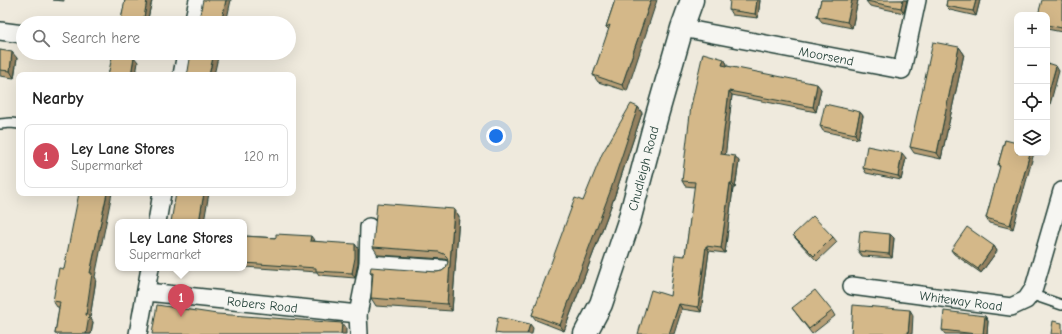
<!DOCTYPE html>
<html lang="en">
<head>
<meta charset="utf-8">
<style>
	:root { --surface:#fff; --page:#f2f2f2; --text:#222; --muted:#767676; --line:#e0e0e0; --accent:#d1495b }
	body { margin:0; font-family:"Comic Neue",sans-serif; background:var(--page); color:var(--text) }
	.controls { position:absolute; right:12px; top:12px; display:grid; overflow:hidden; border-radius:8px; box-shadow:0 4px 16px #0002 }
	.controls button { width:36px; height:36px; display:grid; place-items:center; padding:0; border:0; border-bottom:1px solid var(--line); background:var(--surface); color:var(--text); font:20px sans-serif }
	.you { position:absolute; left:496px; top:136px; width:14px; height:14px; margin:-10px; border:3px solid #fff; border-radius:50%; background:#1a73e8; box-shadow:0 0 0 6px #1a73e833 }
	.badge { display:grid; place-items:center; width:26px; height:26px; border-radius:50%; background:var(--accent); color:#fff; font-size:13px; font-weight:700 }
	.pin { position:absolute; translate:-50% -33px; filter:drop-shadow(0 1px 2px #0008) }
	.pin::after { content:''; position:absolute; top:21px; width:14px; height:12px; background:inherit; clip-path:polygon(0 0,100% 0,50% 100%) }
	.popup { position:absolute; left:115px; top:219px; width:132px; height:52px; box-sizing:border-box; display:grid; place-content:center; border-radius:8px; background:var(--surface); filter:drop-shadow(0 1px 3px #0005); font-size:13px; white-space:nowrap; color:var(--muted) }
	.popup b { font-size:15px; color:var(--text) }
	.popup::after { content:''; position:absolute; left:50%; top:100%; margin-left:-8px; border:8px solid transparent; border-top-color:var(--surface) }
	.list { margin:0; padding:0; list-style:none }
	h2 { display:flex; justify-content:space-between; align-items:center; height:52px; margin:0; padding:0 16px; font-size:17px }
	h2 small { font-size:13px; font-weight:400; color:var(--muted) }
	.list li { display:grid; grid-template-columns:26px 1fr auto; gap:12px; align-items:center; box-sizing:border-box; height:64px; margin:0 8px 8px; padding:0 8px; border:1px solid var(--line); border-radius:8px }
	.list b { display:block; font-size:15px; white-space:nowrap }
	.list p { margin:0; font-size:13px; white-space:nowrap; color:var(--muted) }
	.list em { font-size:13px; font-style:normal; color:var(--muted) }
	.icon { flex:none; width:22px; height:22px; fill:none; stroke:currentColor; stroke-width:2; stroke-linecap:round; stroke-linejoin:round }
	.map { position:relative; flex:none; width:1062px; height:334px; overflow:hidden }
	.search { position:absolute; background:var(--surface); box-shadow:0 4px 16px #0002; left:16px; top:16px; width:280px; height:44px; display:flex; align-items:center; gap:10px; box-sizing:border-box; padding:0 14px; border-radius:22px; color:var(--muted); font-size:15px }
	.panel { position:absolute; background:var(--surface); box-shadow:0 4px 16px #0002; left:16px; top:72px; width:280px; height:124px; border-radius:8px }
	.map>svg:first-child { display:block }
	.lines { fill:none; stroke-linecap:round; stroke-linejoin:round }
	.lane-casing { stroke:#1f3d34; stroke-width:12 }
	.street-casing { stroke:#1f3d34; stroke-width:20 }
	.secondary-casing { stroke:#1f3d34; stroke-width:25 }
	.lane { stroke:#f6f6f2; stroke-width:9 }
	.street { stroke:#f6f6f2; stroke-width:17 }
	.secondary { stroke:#f6f6f2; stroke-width:22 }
	.wall { fill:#b69e76; stroke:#1f3d34 }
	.shaded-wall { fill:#948160; stroke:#1f3d34 }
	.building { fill:#d4b889; stroke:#1f3d34 }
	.labels { text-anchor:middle; stroke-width:3; stroke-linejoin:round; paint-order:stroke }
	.street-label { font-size:13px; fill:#1f3d34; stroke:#f6f6f2 }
</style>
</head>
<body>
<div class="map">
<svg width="1062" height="334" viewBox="0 0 1062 334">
	<rect width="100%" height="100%" fill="#efeadd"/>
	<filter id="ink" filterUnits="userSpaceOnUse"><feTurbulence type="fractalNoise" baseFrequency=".025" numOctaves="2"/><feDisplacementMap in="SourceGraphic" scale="8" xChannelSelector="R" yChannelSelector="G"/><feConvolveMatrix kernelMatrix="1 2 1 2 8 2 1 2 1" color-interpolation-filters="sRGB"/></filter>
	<g filter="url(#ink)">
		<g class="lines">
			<defs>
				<g id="lane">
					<path d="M0,124L11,123L19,124"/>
					<path d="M1030,294L1062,305"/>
				</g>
				<g id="street">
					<path d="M193,23L198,0"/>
					<path id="s1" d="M682,28L902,70L917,0"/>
					<path d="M0,31L23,34"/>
					<path d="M182,75L186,53"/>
					<path d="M157,222L162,193"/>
					<path d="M368,264L443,269"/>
					<path id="s2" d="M852,286L1011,307L1026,300L1034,288L1062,191"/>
					<path id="s3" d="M147,292L358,314L359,334"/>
					<path d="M358,314L368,264L369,227"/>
					<path d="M138,334L150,268"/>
				</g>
				<g id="secondary">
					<path id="s4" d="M585,334L601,304L629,221L657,115L682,28L692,0"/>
				</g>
			</defs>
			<use href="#lane" class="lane-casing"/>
			<use href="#street" class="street-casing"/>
			<use href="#secondary" class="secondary-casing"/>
			<use href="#lane" class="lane"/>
			<use href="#street" class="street"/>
			<use href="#secondary" class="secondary"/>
		</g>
		<g class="wall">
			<path d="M53,0H64V1Z"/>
			<path d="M125,0H152L147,23H123L121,20Z"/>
			<path d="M615,0L627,91L598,82L593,75L609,30L606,27Z"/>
			<path d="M760,0L758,18L732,15L729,10Z"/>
			<path d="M821,0H858L852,28L822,22L817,16Z"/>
			<path d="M907,0L904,13L870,6L866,1Z"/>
			<path d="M947,0H980L976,16L950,10L946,6Z"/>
			<path d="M1062,0V32L1047,29V15Z"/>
			<path d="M959,47L964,54L941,159L914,153L910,147Z"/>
			<path d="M0,50L17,58L14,78L0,76Z"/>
			<path d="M724,59L727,64V66L821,89L816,112L732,95L725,155L739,161L735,188H733L725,253L709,251L701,312L682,309L670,296L685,256L695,187L685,186L682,181Z"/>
			<path d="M638,107L642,113L614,198L564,331L536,320L532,315L583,201Z"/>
			<path d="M860,112L863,116L858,139L823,131L820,126Z"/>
			<path d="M1005,140L1013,229L989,223L986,218L1000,168L998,165Z"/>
			<path d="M906,158L901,180L866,173L863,168Z"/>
			<path d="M454,209L459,216L452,311L376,306L371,298L372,275L370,272H437L442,271L446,268L448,262L447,260L444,259L378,255L373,247Z"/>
			<path d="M793,235L833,237L837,242L817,261L796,239Z"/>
			<path d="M244,236L314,240V241L358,248V263L355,278L319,275L317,272L244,267Z"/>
			<path d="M894,238L892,258L862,256L858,251Z"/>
			<path d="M994,246L997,251L981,273L954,254L951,250Z"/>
			<path d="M64,269L95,277L96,279L90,318L93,322L91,334H55L59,307H57L53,301Z"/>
			<path d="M792,308L832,311L835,316L812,334Z"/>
			<path d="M985,316L988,321L987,334H945L942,330Z"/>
		</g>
		<g class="shaded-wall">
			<path d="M147,0H152L147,23H143Z"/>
			<path d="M226,0H231L226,23H221Z"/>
			<path d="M651,0H657L627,91L622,85Z"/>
			<path d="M757,0H760L758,18L755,14Z"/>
			<path d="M852,0H858L852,28L847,22Z"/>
			<path d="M903,0H907L904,13L901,8Z"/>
			<path d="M976,0H980L976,16L973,11Z"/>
			<path d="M959,47L964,54L941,159L937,153Z"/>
			<path d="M12,52L17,58L14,78L10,71Z"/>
			<path d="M214,53H219L214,75H209Z"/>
			<path d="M134,57L138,62L136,75H131Z"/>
			<path d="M724,59L727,64L726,70L722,65Z"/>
			<path d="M1056,66L1059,71L1048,112H1047V98Z"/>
			<path d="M817,84L821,89L816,112L813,107Z"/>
			<path d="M729,91L732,95L725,159L721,154Z"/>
			<path d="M638,107L642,113L614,198L564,331L560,325Z"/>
			<path d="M860,112L863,116L858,139L855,134Z"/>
			<path d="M902,153L906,158L901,180L898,176Z"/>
			<path d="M1030,153H1034L1013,229L1010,225Z"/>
			<path d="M735,156L739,161L735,188L732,183Z"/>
			<path d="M730,183L733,188L725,253L721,248Z"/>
			<path d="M107,193H112L95,277L96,279L90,318L93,322L91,334H86V315L90,273Z"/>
			<path d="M204,193H209L204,222H199Z"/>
			<path d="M454,209L459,216L452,311L447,304Z"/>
			<path d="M890,234L894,238L892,258L889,254Z"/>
			<path d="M311,236L314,240V245L310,241Z"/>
			<path d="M355,244L358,248V263L355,278L352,273Z"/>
			<path d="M706,246L709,251L701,312L698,307Z"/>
			<path d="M994,246L997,251L981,273L978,269Z"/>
			<path d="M679,304L682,309L674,334H669Z"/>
			<path d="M910,310L913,315L912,334H908Z"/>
			<path d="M985,316L988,321L987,334H983Z"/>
			<path d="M342,323L346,329V334H341Z"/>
			<path d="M530,324L533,328L532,334H527Z"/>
		</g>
		<g class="building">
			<path d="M125,0H147L143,23H135L121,20Z"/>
			<path d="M203,0H226L221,23H196L199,19Z"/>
			<path d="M615,0H651L622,85L593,75L610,25L606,27Z"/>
			<path d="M730,0H757L755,14L729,10Z"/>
			<path d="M821,0H852L847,22L817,16Z"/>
			<path d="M867,0H903L901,8L866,1Z"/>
			<path d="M947,0H976L973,11L946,6Z"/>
			<path d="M1042,0H1062V28L1047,25V15H1038Z"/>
			<path d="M933,42L959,47L937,153L910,147Z"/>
			<path d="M0,50L12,52L10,71L0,70Z"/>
			<path d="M113,53H118L134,57L131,75H108Z"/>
			<path d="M191,53H214L209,75H186L188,71Z"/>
			<path d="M703,53L724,59L722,65L817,84L813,107L729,91L721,154L735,156L732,183H730L721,248L706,246L698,307L679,304L669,334H638L651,290L670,296L675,255L685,256L695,182L682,181L691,106Z"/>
			<path d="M1047,63L1056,66L1047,98Z"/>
			<path d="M631,104L638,107L610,192L560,325L532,315L575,198L583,201L602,154Z"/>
			<path d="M825,104L860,112L855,134L820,126Z"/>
			<path d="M1005,140L1017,143V153H1030L1010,225L986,218L1000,166L998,165Z"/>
			<path d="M867,146L902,153L898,176L863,168Z"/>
			<path d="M79,193H107L90,273H92L86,315L89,316L86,334H55L60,302L53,301L59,268L64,269Z"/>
			<path d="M176,193H204L199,222H171Z"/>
			<path d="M377,203L454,209L447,304L371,298L373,272H370L371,267L437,272L442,271L446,268L448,262L447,257L444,254L439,252L373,247Z"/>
			<path d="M813,216L833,237L814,256L793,235Z"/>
			<path d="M967,227L994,246L978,269L951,250Z"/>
			<path d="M860,231L890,234L889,254L858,251Z"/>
			<path d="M276,234L311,236L310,241L355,244V258L352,273L316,271V268L244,263V236L276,238Z"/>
			<path d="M815,290L832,311L809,329L792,308Z"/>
			<path d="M157,305L217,314L342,323L341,334H152Z"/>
			<path d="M853,305L910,310L908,334H851Z"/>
			<path d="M944,311L985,316L983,334H976L942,330Z"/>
			<path d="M498,317L530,324L527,334H502L495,333Z"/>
			<path d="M1053,321L1062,323V334H1051Z"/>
		</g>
	</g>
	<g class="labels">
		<g class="street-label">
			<text dy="5" stroke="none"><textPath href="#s1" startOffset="147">Moorsend</textPath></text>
			<text dy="5" stroke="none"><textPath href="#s4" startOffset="176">Chudleigh Road</textPath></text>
			<text dy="5" stroke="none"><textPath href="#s2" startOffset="110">Whiteway Road</textPath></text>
			<text dy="5" stroke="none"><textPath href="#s3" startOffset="116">Robers Road</textPath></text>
		</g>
	</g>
</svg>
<div class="controls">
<button>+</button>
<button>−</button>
<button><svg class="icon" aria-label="locate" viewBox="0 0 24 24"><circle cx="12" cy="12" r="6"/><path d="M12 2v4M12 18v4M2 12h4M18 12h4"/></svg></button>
<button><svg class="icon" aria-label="layers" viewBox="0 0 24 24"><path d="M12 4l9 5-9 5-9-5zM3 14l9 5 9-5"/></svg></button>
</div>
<div class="you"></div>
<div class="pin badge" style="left:181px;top:317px">1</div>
<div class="popup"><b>Ley Lane Stores</b>Supermarket</div>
<div class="search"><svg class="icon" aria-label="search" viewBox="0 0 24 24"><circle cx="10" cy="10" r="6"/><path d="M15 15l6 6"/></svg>Search here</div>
<section class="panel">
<h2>Nearby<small></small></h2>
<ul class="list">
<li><span class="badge">1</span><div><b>Ley Lane Stores</b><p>Supermarket</p></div><em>120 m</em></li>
</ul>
</section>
</div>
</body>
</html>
